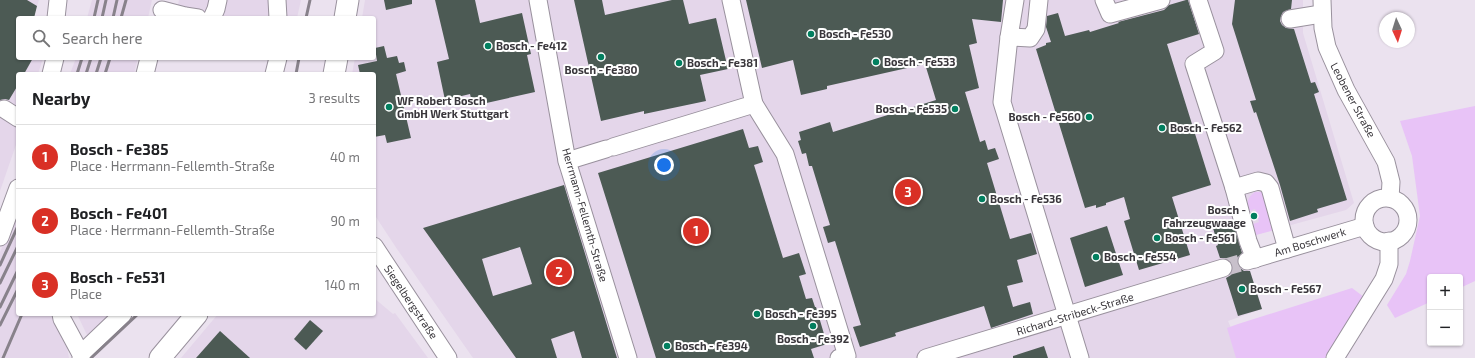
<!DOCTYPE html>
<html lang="en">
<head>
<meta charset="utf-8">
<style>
	:root { --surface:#fff; --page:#f2f2f2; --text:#202124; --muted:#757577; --line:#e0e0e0; --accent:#d93025 }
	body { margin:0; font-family:"Exo 2",sans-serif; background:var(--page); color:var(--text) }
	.controls { position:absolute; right:12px; bottom:12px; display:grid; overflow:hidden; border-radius:4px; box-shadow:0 1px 3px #0004 }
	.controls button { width:36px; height:36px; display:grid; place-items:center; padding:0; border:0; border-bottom:1px solid var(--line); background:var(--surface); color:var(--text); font:20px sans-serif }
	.compass { position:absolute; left:1379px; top:12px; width:36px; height:36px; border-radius:50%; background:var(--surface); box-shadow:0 1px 3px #0004; rotate:176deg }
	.you { position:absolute; left:664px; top:165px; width:14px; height:14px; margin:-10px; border:3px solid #fff; border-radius:50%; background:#1a73e8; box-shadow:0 0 0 6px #1a73e833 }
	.badge { display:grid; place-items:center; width:26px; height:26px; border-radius:50%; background:var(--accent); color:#fff; font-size:13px; font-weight:700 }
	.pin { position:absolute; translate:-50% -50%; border:2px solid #fff; box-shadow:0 1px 4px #0006 }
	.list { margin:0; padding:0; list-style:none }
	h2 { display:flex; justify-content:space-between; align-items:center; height:52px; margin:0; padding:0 16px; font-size:17px }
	h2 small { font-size:13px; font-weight:400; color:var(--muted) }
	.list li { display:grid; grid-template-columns:26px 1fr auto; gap:12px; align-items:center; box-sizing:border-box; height:64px; padding:0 16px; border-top:1px solid var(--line) }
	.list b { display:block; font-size:15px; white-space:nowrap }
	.list p { margin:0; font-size:13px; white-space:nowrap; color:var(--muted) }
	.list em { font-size:13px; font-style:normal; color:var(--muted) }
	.icon { flex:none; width:22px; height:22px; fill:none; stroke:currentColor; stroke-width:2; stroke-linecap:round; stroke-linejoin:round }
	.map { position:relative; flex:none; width:1475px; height:358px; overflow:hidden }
	.search { position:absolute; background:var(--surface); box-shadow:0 1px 3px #0004; left:16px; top:16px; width:360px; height:44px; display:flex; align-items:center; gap:10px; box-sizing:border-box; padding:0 14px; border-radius:4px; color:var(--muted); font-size:15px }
	.panel { position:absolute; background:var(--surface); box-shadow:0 1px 3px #0004; left:16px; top:72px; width:360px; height:244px; border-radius:4px }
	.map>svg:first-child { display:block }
	.built { fill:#e4d6ea }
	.green { fill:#e8c3f7 }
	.building { fill:#4c5a54; fill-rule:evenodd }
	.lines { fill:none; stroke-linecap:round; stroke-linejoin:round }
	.minor-tunnel { stroke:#c8c0cb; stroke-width:17; stroke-dasharray:17 8; stroke-linecap:butt }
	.minor-casing { stroke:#99919d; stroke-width:19 }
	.major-casing { stroke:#99919d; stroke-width:23 }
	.minor { stroke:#fff; stroke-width:17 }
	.major { stroke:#fff; stroke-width:21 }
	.rail { stroke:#88828b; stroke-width:3 }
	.poi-dot { fill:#027f5f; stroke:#fff; stroke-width:1.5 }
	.labels { text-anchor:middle; stroke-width:4; stroke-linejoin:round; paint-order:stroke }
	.poi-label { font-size:11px; font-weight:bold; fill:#3a373c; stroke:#fff; text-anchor:start }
	.street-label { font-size:11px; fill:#3a373c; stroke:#fff }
</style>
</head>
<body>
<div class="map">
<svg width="1475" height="358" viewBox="0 0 1475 358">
	<rect width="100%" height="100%" fill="#ebe2ef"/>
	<g class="built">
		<path d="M0,0H39L37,6L18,18V58H43L38,74H18V139L0,191Z"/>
		<path d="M92,0H152L148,18H87Z"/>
		<path d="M179,0H301L297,18H175Z"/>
		<path d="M365,0H1303V33L1354,203L1346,210L1240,239L1262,309L1228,321L1244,358H473L397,249L374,214V74H352L355,58H374V18H362Z"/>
		<path d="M76,58H138L134,74H70Z"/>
		<path d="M18,210V314H53L67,347L69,358H0V252Z"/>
		<path d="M374,298L393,314L395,313L428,358H181L218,314H374Z"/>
		<path d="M77,314H115L94,334L87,335Z"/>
	</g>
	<g class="green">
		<path d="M1475,106V281L1460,288V277H1430V302L1395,318L1387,305L1406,274L1410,261L1420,216L1412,156L1400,121Z"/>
		<path d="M1255,192H1262L1278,229L1256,235L1253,224L1259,222L1255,209L1248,211C1247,201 1247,198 1255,192Z"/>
		<path d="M1352,288L1364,297L1325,358H1236L1227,328L1238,324Z"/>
	</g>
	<g class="building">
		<path d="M0,0H27L37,6L34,18H18V58H33L24,74H18V85L9,100L5,99L0,100Z"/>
		<path d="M384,0H412V4L386,10Z"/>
		<path d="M435,0H475L480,23L522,13L531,54L527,55L535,92L473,106L470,94L445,100L437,62L449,59Z"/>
		<path d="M574,0H602L605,15L672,0H683L689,24L716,18L728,69L700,75L706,101L644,114V111L601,121Z"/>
		<path d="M746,0H1003L1001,22L972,19L977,43L969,45L979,88L965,92L980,142L985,140L988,150L995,148L999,159L987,163L1010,239L1031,233L1037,254L1017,260L1023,282L1007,286L1013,307L1030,302L1033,314L991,328L984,306L895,333L896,336L860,347L853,327L861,325L835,241L828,243L823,227L830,225L812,166H809L806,153L802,154L798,141L801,140L799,132L830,122L833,132L936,100L925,64L827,86V89L801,95L793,60L762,68Z"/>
		<path d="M1186,0H1188L1199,34L1167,44L1211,185L1172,197L1190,255L1139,270L1124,221L1130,219L1124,197L1106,203V205L1096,208V205L1085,208L1036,49L1046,45V43L1051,42L1046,27L1047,16L1058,13L1065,36L1089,30L1090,32L1119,23L1118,22L1164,10L1169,5Z"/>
		<path d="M1235,0H1292L1291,9L1283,12L1281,16L1280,21L1282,25L1286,28L1294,29L1311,83L1315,82L1319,92L1314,94L1347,200L1317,209L1318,212L1290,221L1280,185L1256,112L1254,113L1250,101L1256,100L1232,24Z"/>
		<path d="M384,46L387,58L397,56L399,63L404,62L406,71L396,74L411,138L387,143L385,135L374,137V74H360L358,65L377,61L375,48Z"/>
		<path d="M743,129L749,148L758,146L763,162L754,165L783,258L799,253L806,274L799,276L806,299L812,298L815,307H816L827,344L811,349L814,358H656L598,173Z"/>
		<path d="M564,185L617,358H582L574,331L551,339L557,358H516L423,228ZM520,247L532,284L493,296L482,259Z"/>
		<path d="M1233,222L1242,253L1237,258L1238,264L1240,268L1244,271H1250L1262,309L1238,316L1226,278L1231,275L1233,270V265L1230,260L1225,258H1220L1216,246L1218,245L1213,228Z"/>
		<path d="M1107,226L1123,275L1085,287L1070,238Z"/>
		<path d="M310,320L323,331L306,350L294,339Z"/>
		<path d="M220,331L250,358H196Z"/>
		<path d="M1044,346L1048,358H1013V356Z"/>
	</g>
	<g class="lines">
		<path class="minor-tunnel" d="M1223,268L1247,261"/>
		<defs>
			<g id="minor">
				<path d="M277,0L278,18"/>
				<path d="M538,0L567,161L628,358"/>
				<path d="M1015,0L1009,37L1002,102L1080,358"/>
				<path d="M1104,0L1110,14L1161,0"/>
				<path d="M1198,0L1215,51L1194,64L1234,188L1248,241L1255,259"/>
				<path d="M1322,0L1323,28L1327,47L1346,90L1386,162L1391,182L1390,198"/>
				<path d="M162,10L185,16L198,18"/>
				<path d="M56,18L58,0"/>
				<path d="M212,18L216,9L218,0"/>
				<path d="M1290,19L1321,14"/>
				<path d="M1009,37L1030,38L1036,29L1039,0"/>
				<path d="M51,74L55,58"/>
				<path d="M145,74L149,58"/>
				<path d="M274,74L278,58"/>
				<path d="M754,104L785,154L847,356L839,358"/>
				<path d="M4,109L18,118"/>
				<path d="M613,147L754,104L731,0"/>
				<path d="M567,161L606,149"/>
				<path d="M1234,188L1258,181L1266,183L1270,188L1287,249"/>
				<circle cx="1386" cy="220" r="22"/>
				<path d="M0,237L18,188"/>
				<path d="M374,246L448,358"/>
				<path d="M1247,261L1365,226"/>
				<path d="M61,314L62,319L82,356L81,358"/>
				<path d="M81,354L123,314"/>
				<path d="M926,358L1223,268"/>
				<path d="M1335,358L1384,279L1389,264V241"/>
			</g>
			<g id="major">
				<path d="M345,18L348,0"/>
				<path d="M334,74L337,58"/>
				<path d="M160,358L197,314"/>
			</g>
		</defs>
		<use href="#minor" class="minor-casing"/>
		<use href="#major" class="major-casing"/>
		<use href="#minor" class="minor"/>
		<use href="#major" class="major"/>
		<g class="rail">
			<path d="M94,18L98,0"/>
			<path d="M102,18L106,0"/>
			<path d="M113,18L117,0"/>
			<path d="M121,18L126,0"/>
			<path d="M306,18L310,0"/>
			<path d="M77,74L82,58"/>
			<path d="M86,74L91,58"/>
			<path d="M96,74L101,58"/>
			<path d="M105,74L110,58"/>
			<path d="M296,74L299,58"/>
			<path d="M0,265L18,226"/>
			<path d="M0,283L18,246"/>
			<path d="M0,307L18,270"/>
			<path d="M0,325L18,289"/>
			<path d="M3,358L22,314"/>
			<path d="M91,358L138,314"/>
		</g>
	</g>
	<g class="poi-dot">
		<circle cx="811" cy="34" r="4"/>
		<circle cx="488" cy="46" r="4"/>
		<circle cx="601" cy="57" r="4"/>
		<circle cx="876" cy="62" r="4"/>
		<circle cx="679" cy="63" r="4"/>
		<circle cx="389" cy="107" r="4"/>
		<circle cx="955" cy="109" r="4"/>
		<circle cx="1089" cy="117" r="4"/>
		<circle cx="1162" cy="128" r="4"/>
		<circle cx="982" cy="199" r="4"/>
		<circle cx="1254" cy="216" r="4"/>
		<circle cx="1157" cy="238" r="4"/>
		<circle cx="1096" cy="257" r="4"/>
		<circle cx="1242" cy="289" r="4"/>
		<circle cx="757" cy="314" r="4"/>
		<circle cx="813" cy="326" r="4"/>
		<circle cx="667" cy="346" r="4"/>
	</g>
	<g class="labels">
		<g class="poi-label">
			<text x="819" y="38">Bosch - Fe530</text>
			<text x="496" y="50">Bosch - Fe412</text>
			<text x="884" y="66">Bosch - Fe533</text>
			<text x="687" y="67">Bosch - Fe381</text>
			<text x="601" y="74" text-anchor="middle">Bosch - Fe380</text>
			<text x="397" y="105">WF Robert Bosch<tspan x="397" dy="13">GmbH Werk Stuttgart</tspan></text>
			<text x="947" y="113" text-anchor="end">Bosch - Fe535</text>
			<text x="1081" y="121" text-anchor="end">Bosch - Fe560</text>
			<text x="1170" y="132">Bosch - Fe562</text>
			<text x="990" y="203">Bosch - Fe536</text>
			<text x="1246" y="214" text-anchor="end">Bosch -<tspan x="1246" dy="13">Fahrzeugwaage</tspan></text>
			<text x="1165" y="242">Bosch - Fe561</text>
			<text x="1104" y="261">Bosch - Fe554</text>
			<text x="1250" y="293">Bosch - Fe567</text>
			<text x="765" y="318">Bosch - Fe395</text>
			<text x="813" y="343" text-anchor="middle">Bosch - Fe392</text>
			<text x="675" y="350">Bosch - Fe394</text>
		</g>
		<g class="street-label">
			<text transform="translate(1353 100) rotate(62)" y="4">Leobener Straße</text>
			<text transform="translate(585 215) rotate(74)" y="4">Herrmann-Fellemth-Straße</text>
			<text transform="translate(1310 242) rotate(-17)" y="4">Am Boschwerk</text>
			<text transform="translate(411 302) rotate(56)" y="4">Siegelbergstraße</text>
			<text transform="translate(1075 314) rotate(-17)" y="4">Richard-Stribeck-Straße</text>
		</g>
	</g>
</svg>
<div class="controls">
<button>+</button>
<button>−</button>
</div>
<svg class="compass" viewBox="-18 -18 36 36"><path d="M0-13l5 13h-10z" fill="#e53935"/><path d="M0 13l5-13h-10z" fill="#757577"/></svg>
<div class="you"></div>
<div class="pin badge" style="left:696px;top:231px">1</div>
<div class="pin badge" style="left:559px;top:272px">2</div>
<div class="pin badge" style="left:908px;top:192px">3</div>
<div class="search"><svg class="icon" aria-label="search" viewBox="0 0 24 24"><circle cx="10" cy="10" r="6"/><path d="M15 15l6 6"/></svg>Search here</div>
<section class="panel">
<h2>Nearby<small>3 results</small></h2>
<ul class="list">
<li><span class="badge">1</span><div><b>Bosch - Fe385</b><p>Place · Herrmann-Fellemth-Straße</p></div><em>40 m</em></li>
<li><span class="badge">2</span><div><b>Bosch - Fe401</b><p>Place · Herrmann-Fellemth-Straße</p></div><em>90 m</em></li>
<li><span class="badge">3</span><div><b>Bosch - Fe531</b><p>Place</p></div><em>140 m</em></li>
</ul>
</section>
</div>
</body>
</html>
